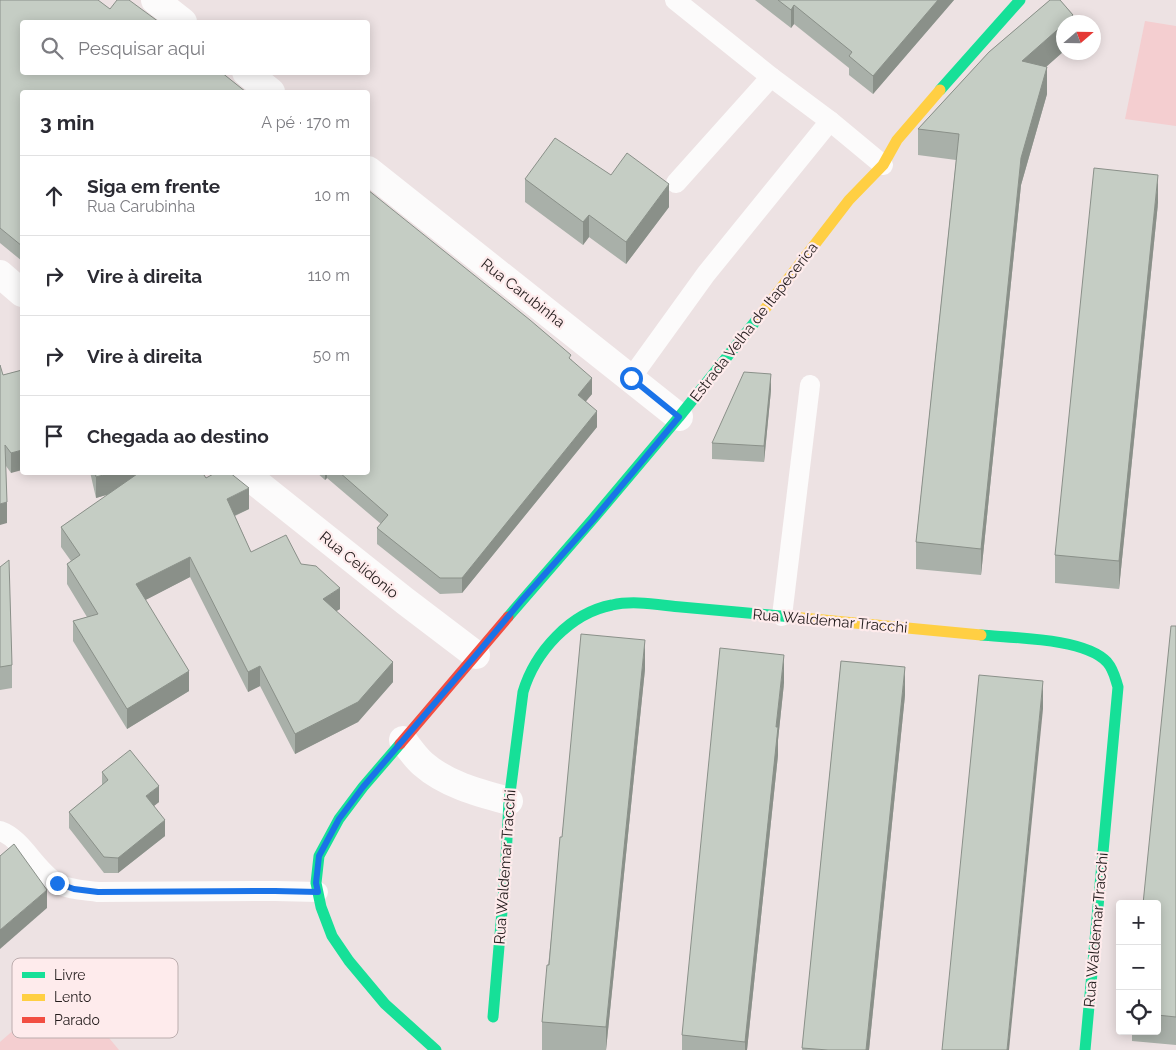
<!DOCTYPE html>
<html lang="pt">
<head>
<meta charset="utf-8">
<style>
	:root { --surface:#fff; --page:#f2f2f3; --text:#2b2b33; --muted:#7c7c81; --line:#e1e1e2 }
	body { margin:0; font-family:Raleway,sans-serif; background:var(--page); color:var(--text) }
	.controls { position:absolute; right:15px; bottom:15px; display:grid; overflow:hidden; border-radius:5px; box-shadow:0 2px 12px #0003 }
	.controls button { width:45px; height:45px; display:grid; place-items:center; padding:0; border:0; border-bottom:1px solid var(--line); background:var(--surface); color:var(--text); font:25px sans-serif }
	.compass { position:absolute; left:1056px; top:15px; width:45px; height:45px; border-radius:50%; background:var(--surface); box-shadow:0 2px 12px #0003; rotate:70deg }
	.stop { position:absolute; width:15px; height:15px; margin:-11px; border:4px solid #1a73e8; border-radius:50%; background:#fff }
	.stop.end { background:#1a73e8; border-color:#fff; box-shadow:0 1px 5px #0008 }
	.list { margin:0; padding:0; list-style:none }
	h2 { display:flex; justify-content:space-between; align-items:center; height:65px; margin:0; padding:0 20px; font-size:21px }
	h2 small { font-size:16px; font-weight:400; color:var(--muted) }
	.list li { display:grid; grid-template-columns:32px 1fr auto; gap:15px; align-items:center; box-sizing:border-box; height:80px; padding:0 20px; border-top:1px solid var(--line) }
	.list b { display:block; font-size:19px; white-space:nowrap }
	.list p { margin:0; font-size:16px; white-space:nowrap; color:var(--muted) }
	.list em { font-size:16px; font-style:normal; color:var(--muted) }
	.icon { flex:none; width:28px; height:28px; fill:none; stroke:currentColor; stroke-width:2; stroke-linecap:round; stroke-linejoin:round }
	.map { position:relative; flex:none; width:1176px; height:1050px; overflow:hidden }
	.search { position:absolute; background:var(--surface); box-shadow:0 2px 12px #0003; left:20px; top:20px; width:350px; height:55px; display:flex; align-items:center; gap:12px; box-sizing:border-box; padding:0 18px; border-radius:5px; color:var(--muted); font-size:19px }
	.panel { position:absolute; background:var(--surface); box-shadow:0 2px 12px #0003; left:20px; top:90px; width:350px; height:385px; border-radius:5px }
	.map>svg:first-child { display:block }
	.green { fill:#f4ced0 }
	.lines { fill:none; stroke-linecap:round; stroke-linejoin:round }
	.lane { stroke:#fcfbfb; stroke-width:20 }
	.street { stroke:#fcfbfb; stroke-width:28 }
	.fast { stroke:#16e098; stroke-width:11 }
	.slow { stroke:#ffcf43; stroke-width:11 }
	.jam { stroke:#f24e42; stroke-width:11 }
	.wall { fill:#a9b0a9 }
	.shaded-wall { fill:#8a9089 }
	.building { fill:#c5cdc4; stroke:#8a9089 }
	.route { stroke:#1a73e8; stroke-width:6 }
	.labels { text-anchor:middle; stroke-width:4.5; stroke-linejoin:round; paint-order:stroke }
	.street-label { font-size:15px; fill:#231c1c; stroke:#feebec }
	.key { fill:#feebec; stroke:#bcadae; stroke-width:1 }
	.key-label { font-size:14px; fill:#231c1c }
</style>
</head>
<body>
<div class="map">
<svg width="1176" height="1050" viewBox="0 0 1176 1050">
	<rect width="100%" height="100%" fill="#ede2e3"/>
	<g class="green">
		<path d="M1145,21L1176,26V126L1125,119Z"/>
		<path d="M65,985L119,1050H0V1042Z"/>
	</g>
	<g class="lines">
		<g class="lane">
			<path d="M675,0L771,77L830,121L883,165"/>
			<path d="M676,183L771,77"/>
			<path d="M631,378L706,274L830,121"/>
			<path d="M782,616L810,385"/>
			<path d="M0,831C23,839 35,870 57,883C69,890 84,890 98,892L275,891L318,892"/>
		</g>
		<g class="street">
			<path d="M155,0L183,22"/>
			<path d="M246,72L271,92"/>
			<path d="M368,170L679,417"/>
			<path d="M0,274L22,293"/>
			<path d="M243,472L405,601L476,655"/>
			<path d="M403,740C409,748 415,757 423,764C447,785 479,793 509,801"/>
		</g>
		<g class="fast">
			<path d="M940,90L1020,0"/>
			<path d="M508,617L593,519L679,417L758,318"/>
			<path d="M981,635C1013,638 1085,638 1107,662C1114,670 1115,678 1118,687L1085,1050"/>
			<path d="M400,744L363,787L339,819L319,856L316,883L321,907L332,936L349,961L385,1004L436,1050"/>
			<path d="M493,1017L505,876L509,801L523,692C535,652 570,613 612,605C634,600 659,605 681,607C718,610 755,614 792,617"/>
		</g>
		<g class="slow">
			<path d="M758,318L849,200L883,165L897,140L940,90"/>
			<path d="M792,617L981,635"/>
		</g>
		<path class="jam" d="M400,744L508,617"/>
	</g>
	<g class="wall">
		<path d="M0,0L110,9L129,0L22,92V261L0,243Z"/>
		<path d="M755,0H954L873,94L849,75V68L794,24L791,28Z"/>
		<path d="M1050,0H1060L1073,15V22H1064V51L1046,67H1047V94L1021,185L981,575L916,569V542L956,160L918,155V129L989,52Z"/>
		<path d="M611,175L669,207L626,264L589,237L583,245L525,202V179Z"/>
		<path d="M1158,203L1119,589L1055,583V555Z"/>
		<path d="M571,359L592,394L585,402L597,427L462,593L440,594L377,544V528L381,524L327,478L325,480L316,472H368Z"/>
		<path d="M22,370L11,473L6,466L7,523L3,375Z"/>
		<path d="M771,390L764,462L712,459V443Z"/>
		<path d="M90,472H202L206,478L249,509L235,516L251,552L301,564L340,609L336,611L393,682L358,722L295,754L260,686L248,692L190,577L145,600L189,691L127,729L73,641V621L87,617L67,584V564L71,561L61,547V527L109,494L96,498Z"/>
		<path d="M0,567L12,665V688L0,690Z"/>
		<path d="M1176,626V1045L1132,1041V1031H1157V904Z"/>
		<path d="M841,661L905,695L869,1050H802Z"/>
		<path d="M645,669L606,1050H542V1022L562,837L575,707Z"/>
		<path d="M784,683L778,740V755L747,1050H682V1035Z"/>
		<path d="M102,772L159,802L154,806L165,836L118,873H104L69,828V812L102,785Z"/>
	</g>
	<g class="shaded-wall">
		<path d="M938,0H954L873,94V76Z"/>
		<path d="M794,5V24L791,28V10Z"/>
		<path d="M1073,15V22H1065Z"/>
		<path d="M1064,24V51L1022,88V61Z"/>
		<path d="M1047,67V94L1021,185L981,575V549L1021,158Z"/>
		<path d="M1158,175V203L1119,589V561L1124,505Z"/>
		<path d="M669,184V207L626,264V242Z"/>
		<path d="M589,215V237L583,245V222Z"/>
		<path d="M771,374V390L764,462V446Z"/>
		<path d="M592,378V394L578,411V395Z"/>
		<path d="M597,411V427L462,593V578Z"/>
		<path d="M22,450V470L11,473V453Z"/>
		<path d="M114,472H158V480L96,498V477Z"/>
		<path d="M325,472H327V478L325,480Z"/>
		<path d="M249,488V509L227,519V499Z"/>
		<path d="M7,502V523L0,525V504Z"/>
		<path d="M190,557V577L136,605V584Z"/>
		<path d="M340,588V609L323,619V599Z"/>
		<path d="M645,640V669L606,1050V1027Z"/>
		<path d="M784,655V683L778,740V755L747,1050H745V1042L776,727Z"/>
		<path d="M393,662V682L358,722L295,754V734Z"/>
		<path d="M260,666V686L248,692V672Z"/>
		<path d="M905,667V695L869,1050H866Z"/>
		<path d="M189,671V691L127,729V709Z"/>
		<path d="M1043,681V709L1009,1050H1007Z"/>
		<path d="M159,786V802L146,812V796Z"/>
		<path d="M165,820V836L118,873V858Z"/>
		<path d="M47,890V908L0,949V930Z"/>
	</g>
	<g class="building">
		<path d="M0,0H98L110,9L117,0H129L159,22H22V72H221L246,92H22V246L0,228Z"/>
		<path d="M778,0H938L873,76L849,56L852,52L794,5L791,10Z"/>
		<path d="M1050,0H1060L1073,15L1065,22H1064V24L1022,61L1047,67L1021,158L981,549L916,542L959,134L918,129L989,52Z"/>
		<path d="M555,138L611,175L627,153L669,184L626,242L589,215L583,222L525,179Z"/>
		<path d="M1094,168L1158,175L1119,561L1055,555Z"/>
		<path d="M368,190L530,320L571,355L569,358L592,378L578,395L597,411L462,578H440L377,528L388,515L339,472H368Z"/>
		<path d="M0,365L3,375L22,370V450L11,453L5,445L7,502L0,504Z"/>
		<path d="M744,372L771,374L764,446L712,443Z"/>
		<path d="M95,472H114L96,477Z"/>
		<path d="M140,472H202L206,478L217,472H229L249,488L227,499L251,552L286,535L301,564L316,566L340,588L323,599L393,662L358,702L295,734L260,666L248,672L190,557L136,584L189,671L127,709L73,621L98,614L67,564L80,555L61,527Z"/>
		<path d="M9,560L12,665L0,667V567Z"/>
		<path d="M1171,626H1176V1017L1157,1015V904H1143Z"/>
		<path d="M581,634L645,640L606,1027L542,1022L547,965H549L560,837H562Z"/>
		<path d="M720,648L784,655L776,727H778L745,1042L682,1035Z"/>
		<path d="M841,661L905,667L866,1050H828L802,1048Z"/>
		<path d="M979,675L1043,681L1007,1050H942Z"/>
		<path d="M130,750L159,786L146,796L165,820L118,858L104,857L69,812L108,780L102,772Z"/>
		<path d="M14,844L47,890L0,930V856Z"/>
	</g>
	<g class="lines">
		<path class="route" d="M57,883L74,889L98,892L275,891L318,892L316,883L319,856L339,819L363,787L476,655L521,601L593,520L679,417L631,378"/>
	</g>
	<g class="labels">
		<g class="street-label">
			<text transform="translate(523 293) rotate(38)" y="5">Rua Carubinha</text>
			<text transform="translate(754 322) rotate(-52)" y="5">Estrada Velha de Itapecerica</text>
			<text transform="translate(359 565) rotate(39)" y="5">Rua Celidonio</text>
			<text transform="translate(830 621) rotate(5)" y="5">Rua Waldemar Tracchi</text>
			<text transform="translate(505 867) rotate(-86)" y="5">Rua Waldemar Tracchi</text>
			<text transform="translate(1096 930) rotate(-85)" y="5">Rua Waldemar Tracchi</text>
		</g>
	</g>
	<rect x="12" y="958" width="166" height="80" rx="8" class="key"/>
	<rect x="22" y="972" width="23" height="6" fill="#16e098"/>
	<rect x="22" y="994" width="23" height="7" fill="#ffcf43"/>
	<rect x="22" y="1017" width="23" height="6" fill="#f24e42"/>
	<g class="key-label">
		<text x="54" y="980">Livre</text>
		<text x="54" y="1002">Lento</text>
		<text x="54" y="1025">Parado</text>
	</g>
</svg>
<div class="controls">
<button>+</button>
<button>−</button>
<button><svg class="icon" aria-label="locate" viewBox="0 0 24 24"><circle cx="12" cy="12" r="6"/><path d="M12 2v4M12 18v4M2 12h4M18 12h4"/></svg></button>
</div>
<svg class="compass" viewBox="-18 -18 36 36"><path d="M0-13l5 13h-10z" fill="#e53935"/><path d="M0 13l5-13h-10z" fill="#7c7c81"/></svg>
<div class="stop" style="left:631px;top:378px"></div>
<div class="stop end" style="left:57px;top:883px"></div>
<div class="search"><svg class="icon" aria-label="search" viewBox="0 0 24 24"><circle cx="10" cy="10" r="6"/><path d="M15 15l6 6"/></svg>Pesquisar aqui</div>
<section class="panel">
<h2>3 min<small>A pé · 170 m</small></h2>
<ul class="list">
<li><svg class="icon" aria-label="ahead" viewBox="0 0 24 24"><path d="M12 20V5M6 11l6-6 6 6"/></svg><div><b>Siga em frente</b><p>Rua Carubinha</p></div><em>10 m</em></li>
<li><svg class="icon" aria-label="right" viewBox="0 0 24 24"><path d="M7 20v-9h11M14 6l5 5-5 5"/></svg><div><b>Vire à direita</b></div><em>110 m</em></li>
<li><svg class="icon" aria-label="right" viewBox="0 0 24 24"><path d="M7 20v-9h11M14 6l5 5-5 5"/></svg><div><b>Vire à direita</b></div><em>50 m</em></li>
<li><svg class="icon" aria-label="arrive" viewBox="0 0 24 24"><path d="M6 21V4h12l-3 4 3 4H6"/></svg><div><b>Chegada ao destino</b></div></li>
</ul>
</section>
</div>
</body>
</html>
